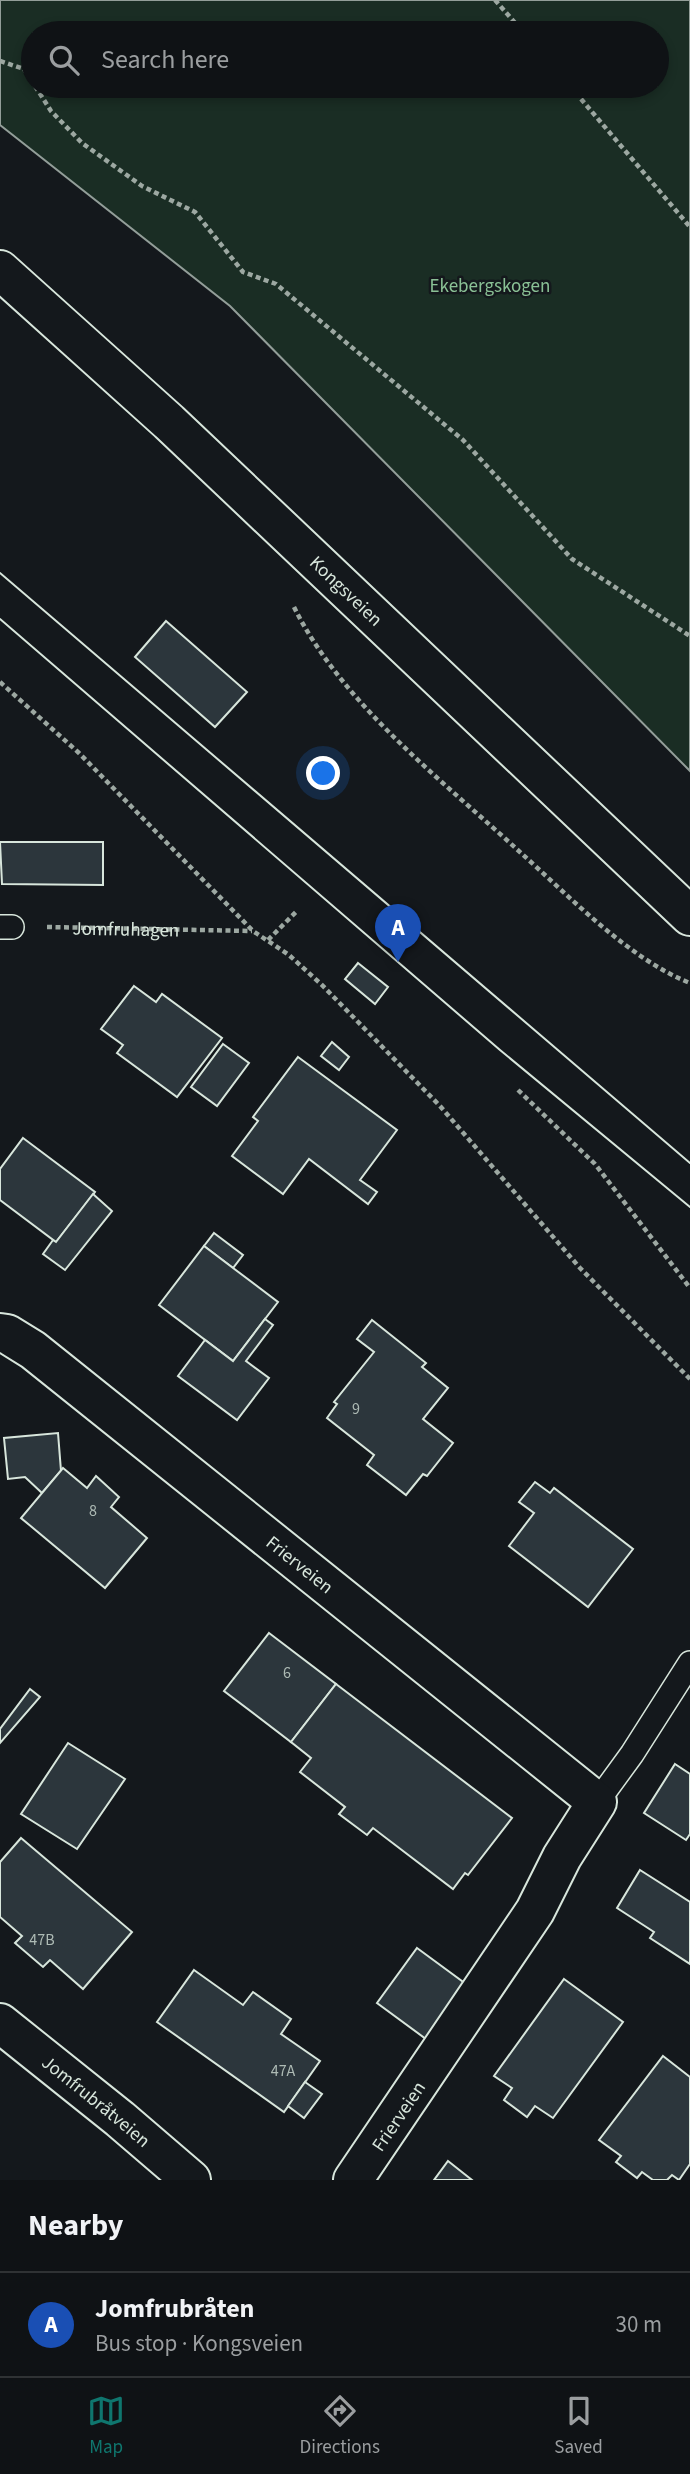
<!DOCTYPE html>
<html lang="en">
<head>
<meta charset="utf-8">
<style>
	:root { --surface:#0f1215; --page:#181b1e; --text:#f1f3f6; --muted:#9b9ea0; --line:#2f3234; --accent:#0f766e }
	body { margin:0; font-family:"Source Sans 3",sans-serif; background:var(--page); color:var(--text) }
	.you { position:absolute; left:324px; top:774px; width:24px; height:24px; margin:-18px; border:5px solid #fff; border-radius:50%; background:#1a73e8; box-shadow:0 0 0 10px #1a73e833 }
	.badge { display:grid; place-items:center; width:46px; height:46px; border-radius:50%; background:var(--accent); color:#fff; font-size:23px; font-weight:700 }
	.pin { position:absolute; translate:-50% -58px; filter:drop-shadow(0 2px 4px #0008) }
	.pin::after { content:''; position:absolute; top:37px; width:24px; height:21px; background:inherit; clip-path:polygon(0 0,100% 0,50% 100%) }
	.list { margin:0; padding:0; list-style:none }
	h2 { display:flex; justify-content:space-between; align-items:center; height:91px; margin:0; padding:0 28px; font-size:30px }
	h2 small { font-size:23px; font-weight:400; color:var(--muted) }
	.list li { display:grid; grid-template-columns:46px 1fr auto; gap:21px; align-items:center; box-sizing:border-box; height:105px; padding:0 28px; border-top:2px solid var(--line) }
	.list b { display:block; font-size:26px; white-space:nowrap }
	.list p { margin:0; font-size:23px; white-space:nowrap; color:var(--muted) }
	.list em { font-size:23px; font-style:normal; color:var(--muted) }
	.icon { flex:none; width:38px; height:38px; fill:none; stroke:currentColor; stroke-width:2; stroke-linecap:round; stroke-linejoin:round }
	.map { position:relative; flex:none; width:690px; height:2180px; overflow:hidden }
	.search { position:absolute; background:var(--surface); box-shadow:0 4px 10px #0003; left:21px; right:21px; top:21px; height:77px; display:flex; align-items:center; gap:18px; box-sizing:border-box; padding:0 24px; border-radius:38px; color:var(--muted); font-size:26px }
	.sheet { height:196px; background:var(--surface) }
	nav { display:flex; justify-content:space-around; align-items:center; box-sizing:border-box; height:98px; border-top:2px solid var(--line); background:var(--surface); font-size:19px; color:var(--muted) }
	nav a { display:grid; justify-items:center; gap:4px }
	nav .on { color:var(--accent) }
	.map>svg:first-child { display:block }
	.green { fill:#1a2d24; stroke:#939e99; stroke-width:2; fill-rule:evenodd }
	.building { fill:#2c363c; stroke:#d8e6dc; stroke-width:2 }
	.lines { fill:none; stroke-linecap:round; stroke-linejoin:round }
	.service-casing { stroke:#d8e6dc; stroke-width:26 }
	.minor-casing { stroke:#d8e6dc; stroke-width:42 }
	.secondary-casing { stroke:#d8e6dc; stroke-width:42 }
	.path { stroke:#9da8a2; stroke-width:4.5; stroke-dasharray:5 3.5; stroke-linecap:butt }
	.service { stroke:#14181c; stroke-width:23 }
	.minor { stroke:#14181c; stroke-width:38 }
	.secondary { stroke:#14181c; stroke-width:38 }
	.tram { stroke:#d8e6dc; stroke-width:2 }
	.labels { text-anchor:middle; stroke-width:5; stroke-linejoin:round; paint-order:stroke }
	.number-label { font-size:16px; fill:#adbab4 }
	.park-label { font-size:19px; fill:#8ac095; stroke:#14181c }
	.street-label { font-size:19px; fill:#d8e6dc; stroke:#14181c }
</style>
</head>
<body>
<div class="map">
<svg width="690" height="2180" viewBox="0 0 690 2180">
	<rect width="100%" height="100%" fill="#14181c"/>
	<path class="green" d="M0,0H690V771L230,306L0,125ZM33,33H657V86H33Z"/>
	<g class="building">
		<path d="M166,621L247,692L215,727L135,657Z"/>
		<path d="M0,842H103V885L2,884Z"/>
		<path d="M358,963L388,987L375,1004L345,979Z"/>
		<path d="M134,986L156,1002L162,994L222,1038L177,1097L117,1053L123,1045L101,1029Z"/>
		<path d="M332,1042L349,1057L339,1070L321,1056Z"/>
		<path d="M223,1044L249,1063L217,1106L191,1087Z"/>
		<path d="M298,1057L397,1130L360,1180L377,1192L368,1204L309,1159L283,1194L232,1156L258,1121L253,1117Z"/>
		<path d="M23,1138L95,1192L56,1242L0,1200V1169Z"/>
		<path d="M93,1194L112,1211L65,1270L43,1254L53,1240L56,1242Z"/>
		<path d="M214,1233L243,1255L233,1268L204,1246Z"/>
		<path d="M204,1246L278,1302L233,1361L159,1305Z"/>
		<path d="M265,1319L273,1325L246,1361L269,1378L237,1420L178,1376L205,1340L233,1361Z"/>
		<path d="M372,1320L426,1363L422,1367L448,1388L423,1419L453,1443L427,1476L423,1474L406,1495L367,1465L374,1455L327,1418L337,1404L334,1402L374,1352L357,1339Z"/>
		<path d="M58,1433L61,1471L42,1493L25,1477L8,1479L4,1438Z"/>
		<path d="M63,1468L87,1488L96,1476L119,1497L111,1507L147,1538L105,1588L21,1518Z"/>
		<path d="M535,1482L550,1493L554,1488L633,1549L588,1607L509,1546L534,1513L519,1502Z"/>
		<path d="M269,1633L336,1684L291,1742L224,1691Z"/>
		<path d="M336,1684L512,1818L468,1875L465,1873L453,1889L373,1828L367,1835L339,1814L345,1807L300,1772L311,1758L291,1742Z"/>
		<path d="M30,1689L40,1697L0,1743V1729Z"/>
		<path d="M68,1743L125,1779L77,1849L21,1814Z"/>
		<path d="M675,1764L690,1774V1834L686,1840L644,1813Z"/>
		<path d="M21,1838L132,1932L83,1989L50,1960L43,1967L15,1943L22,1936L0,1917V1862Z"/>
		<path d="M640,1870L690,1902V1964L650,1938L654,1932L617,1908Z"/>
		<path d="M417,1948L470,1987L430,2042L377,2003Z"/>
		<path d="M194,1970L243,2005L253,1992L291,2019L281,2034L320,2061L284,2112L157,2022Z"/>
		<path d="M564,1979L623,2022L553,2118L535,2106L527,2117L504,2100L512,2088L494,2076Z"/>
		<path d="M663,2056L690,2077V2164L679,2180L672,2175L667,2180H653L642,2172L637,2178L616,2162L621,2156L599,2140Z"/>
		<path d="M305,2082L322,2094L304,2118L288,2106Z"/>
		<path d="M448,2161L472,2180H434Z"/>
	</g>
	<g class="lines">
		<defs>
			<g id="service">
				<path d="M0,927H12"/>
				<path d="M597,1802L632,1754L690,1663"/>
			</g>
			<g id="minor">
				<path id="s2" d="M0,1333L7,1334L33,1350L597,1802L562,1857L535,1911L353,2180"/>
				<path id="s3" d="M0,2023L120,2119L191,2180"/>
			</g>
			<g id="secondary">
				<path id="s4" d="M0,270L169,422L690,916"/>
			</g>
		</defs>
		<use href="#service" class="service-casing"/>
		<use href="#minor" class="minor-casing"/>
		<use href="#secondary" class="secondary-casing"/>
		<g class="path">
			<path d="M495,0L524,33"/>
			<path d="M0,61L24,69L33,83"/>
			<path d="M35,86L51,111L82,143L142,186L195,212L243,272L276,284L463,440L572,559L690,636"/>
			<path d="M570,86L690,227"/>
			<path d="M294,607C342,704 443,781 521,853C570,897 629,959 690,983"/>
			<path d="M0,682L79,753L253,931L289,955L322,985L440,1106L580,1268L690,1379"/>
			<path id="s1" d="M47,927L252,931"/>
			<path d="M268,940L296,912"/>
			<path d="M518,1090L595,1164L690,1288"/>
		</g>
		<use href="#service" class="service"/>
		<use href="#minor" class="minor"/>
		<use href="#secondary" class="secondary"/>
		<g class="tram">
			<path d="M0,573L690,1163"/>
			<path d="M0,619L500,1050L690,1207"/>
		</g>
	</g>
	<g class="labels">
		<g class="number-label">
			<text x="356" y="1414">9</text>
			<text x="93" y="1516">8</text>
			<text x="287" y="1678">6</text>
			<text x="42" y="1945">47B</text>
			<text x="283" y="2076">47A</text>
		</g>
		<g class="park-label">
			<text x="490" y="292">Ekebergskogen</text>
		</g>
		<g class="street-label">
			<text dy="7" stroke="none"><textPath href="#s4" startOffset="472">Kongsveien</textPath></text>
			<text dy="7" stroke="none"><textPath href="#s1" startOffset="79">Jomfruhagen</textPath></text>
			<text dy="7" stroke="none"><textPath href="#s2" startOffset="380">Frierveien</textPath></text>
			<text dy="7" stroke="none"><textPath href="#s3" startOffset="124">Jomfrubråtveien</textPath></text>
			<text transform="translate(398 2116) rotate(-56)" y="7">Frierveien</text>
		</g>
	</g>
</svg>
<div class="you"></div>
<div class="pin badge" style="left:398px;top:962px;background:#1a4fb4">A</div>
<div class="search"><svg class="icon" aria-label="search" viewBox="0 0 24 24"><circle cx="10" cy="10" r="6"/><path d="M15 15l6 6"/></svg>Search here</div>
</div>
<section class="sheet">
<h2>Nearby<small></small></h2>
<ul class="list">
<li><span class="badge" style="background:#1a4fb4">A</span><div><b>Jomfrubråten</b><p>Bus stop · Kongsveien</p></div><em>30 m</em></li>
</ul>
</section>
<nav>
<a class="on"><svg class="icon" aria-label="map" viewBox="0 0 24 24"><path d="M3 6l6-2 6 2 6-2v14l-6 2-6-2-6 2zM9 4v14M15 6v14"/></svg>Map</a>
<a><svg class="icon" aria-label="directions" viewBox="0 0 24 24"><path d="M12 3l9 9-9 9-9-9zM9 14v-3h6M13 9l2 2-2 2"/></svg>Directions</a>
<a><svg class="icon" aria-label="saved" viewBox="0 0 24 24"><path d="M7 4h10v16l-5-4-5 4z"/></svg>Saved</a>
</nav>
</body>
</html>
